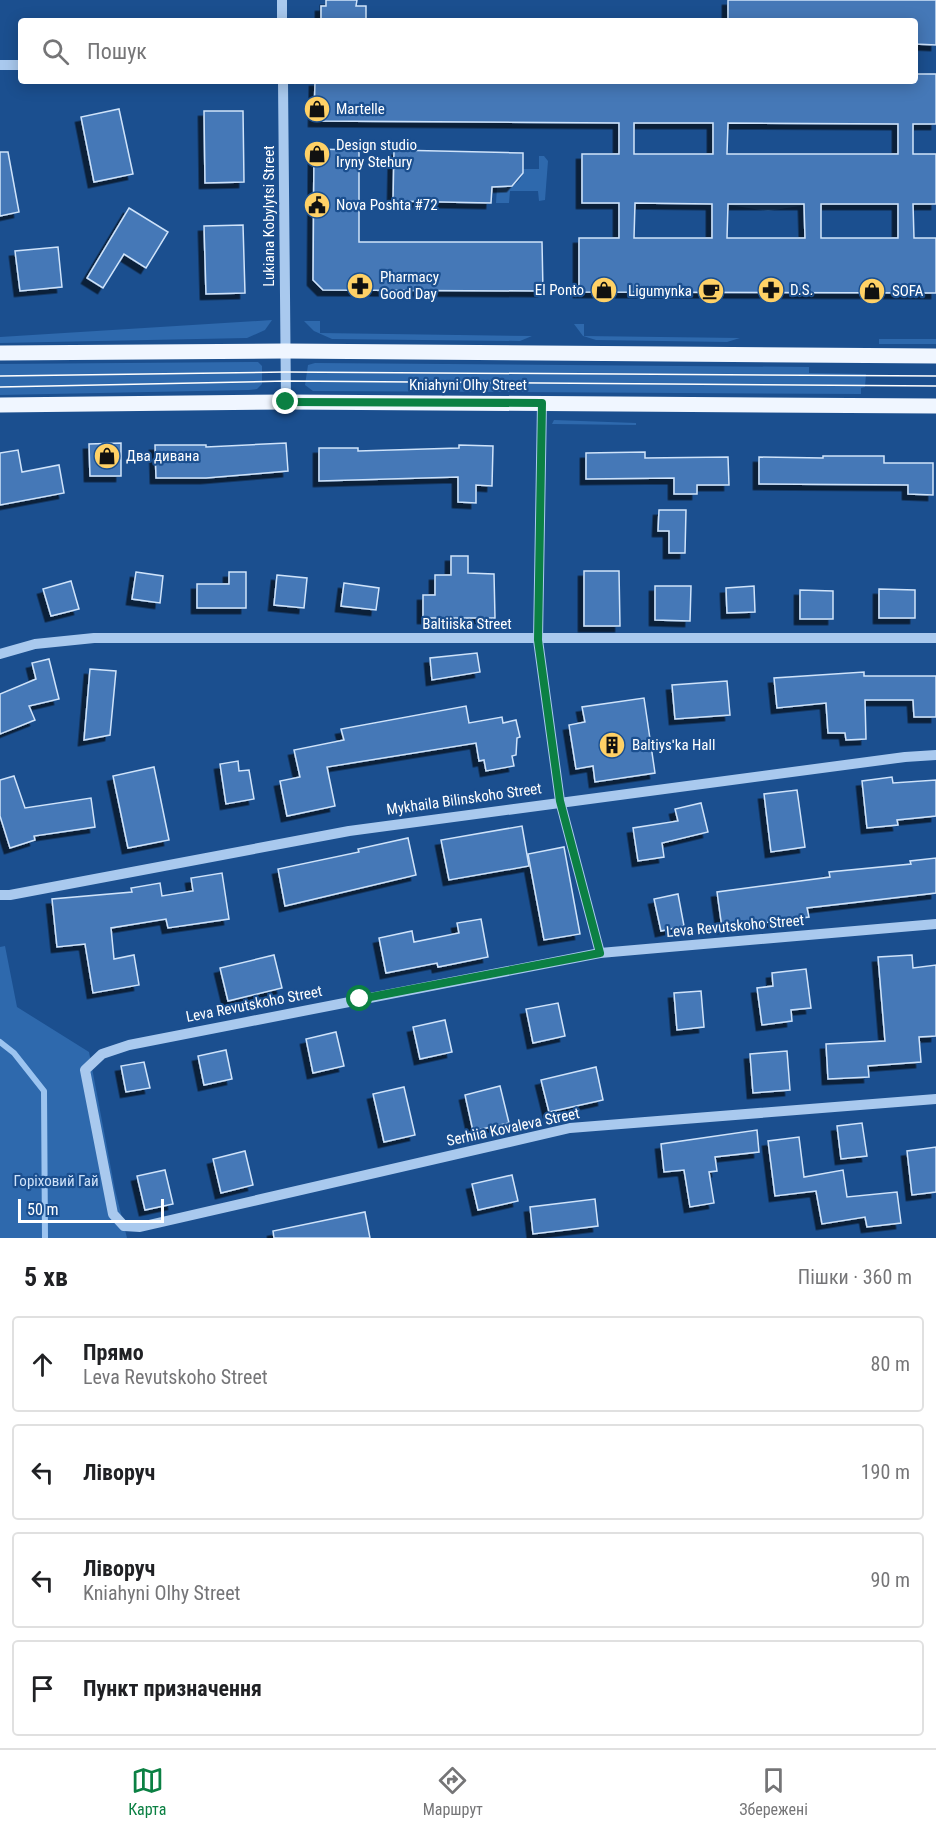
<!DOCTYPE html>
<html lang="uk">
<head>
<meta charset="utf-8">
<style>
	:root { --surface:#fff; --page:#f6f6f6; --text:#202124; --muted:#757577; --line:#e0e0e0; --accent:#0b8043 }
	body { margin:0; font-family:"Roboto Condensed",sans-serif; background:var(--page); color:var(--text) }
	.scale { position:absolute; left:18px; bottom:15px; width:146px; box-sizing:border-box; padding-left:6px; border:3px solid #fff; border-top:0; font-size:16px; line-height:21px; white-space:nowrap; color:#fff; -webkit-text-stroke:4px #1b4f8f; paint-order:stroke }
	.stop { position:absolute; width:18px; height:18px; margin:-14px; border:4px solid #0b8043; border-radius:50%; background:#fff }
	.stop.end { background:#0b8043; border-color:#fff; box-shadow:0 2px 6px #0008 }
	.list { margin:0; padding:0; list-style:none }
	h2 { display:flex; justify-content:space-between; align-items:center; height:78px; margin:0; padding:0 24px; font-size:26px }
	h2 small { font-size:20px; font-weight:400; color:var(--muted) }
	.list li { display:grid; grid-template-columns:39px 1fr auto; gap:18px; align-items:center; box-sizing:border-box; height:96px; margin:0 12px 12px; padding:0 12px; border:2px solid var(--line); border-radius:6px }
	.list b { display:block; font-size:22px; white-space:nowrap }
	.list p { margin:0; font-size:20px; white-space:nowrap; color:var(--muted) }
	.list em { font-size:20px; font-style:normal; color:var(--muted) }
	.icon { flex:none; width:33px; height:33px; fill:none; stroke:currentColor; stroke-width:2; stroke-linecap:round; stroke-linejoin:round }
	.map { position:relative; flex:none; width:936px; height:1238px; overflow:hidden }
	.search { position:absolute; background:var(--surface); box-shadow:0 3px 15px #0003; left:18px; right:18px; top:18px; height:66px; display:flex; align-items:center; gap:15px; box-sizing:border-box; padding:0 21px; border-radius:6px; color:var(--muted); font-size:22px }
	.sheet { height:510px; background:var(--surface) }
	nav { display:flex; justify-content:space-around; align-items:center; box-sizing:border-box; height:84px; border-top:2px solid var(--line); background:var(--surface); font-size:16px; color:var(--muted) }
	nav a { display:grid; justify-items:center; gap:3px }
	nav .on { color:var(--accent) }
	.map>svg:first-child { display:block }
	.green { fill:#2e69ad }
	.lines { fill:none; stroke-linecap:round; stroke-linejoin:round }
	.stream { stroke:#9cc4f0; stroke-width:6 }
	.building { fill:#4478b7; stroke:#cfe3fa; stroke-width:1.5; fill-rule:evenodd; filter:url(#shadow) }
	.minor { stroke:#a9c9ee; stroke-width:10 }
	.major { stroke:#f0f6ff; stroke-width:15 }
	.tram { stroke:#fff; stroke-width:1.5 }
	.route { stroke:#0b8043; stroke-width:8 }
	.labels { text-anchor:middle; stroke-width:4.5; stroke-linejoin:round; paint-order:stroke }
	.poi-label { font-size:15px; fill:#fff; stroke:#1b4f8f; text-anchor:start }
	.street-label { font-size:15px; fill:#fff; stroke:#1b4f8f }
	.park-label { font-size:15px; fill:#cfe3fa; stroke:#1b4f8f }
</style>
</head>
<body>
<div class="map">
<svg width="936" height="1238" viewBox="0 0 936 1238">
	<defs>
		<filter id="shadow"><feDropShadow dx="-5.5" dy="5.5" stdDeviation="0" flood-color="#0009"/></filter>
	</defs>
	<rect width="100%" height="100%" fill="#1b4f8f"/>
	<g class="green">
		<path d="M539,156H544L548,161L545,200L539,201L538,191H510L509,203H496L497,187C511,187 522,185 523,169H539Z"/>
		<path d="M723,204H812L768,211Z"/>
		<path d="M272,320L265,330L247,338L0,343V337Z"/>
		<path d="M304,321H320V333L532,336L520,341L332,339L314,331Z"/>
		<path d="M574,324H584V336L740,338L727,342L596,340L583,336Z"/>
		<rect x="879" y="339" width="57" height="5"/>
		<path d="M250,362H258L262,366V384L257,389L249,390L0,395V364Z"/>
		<path d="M315,363L809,367V373L866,374L865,387L861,388V394L313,391L305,385L308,365Z"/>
		<path d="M554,420L636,423V425L552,424Z"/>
		<path d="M5,946L17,1007L89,1052L115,1190L127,1238H0V947Z"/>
	</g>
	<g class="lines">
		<path class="stream" d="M0,1042L14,1053L44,1091L45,1238"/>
	</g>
	<g class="building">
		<path d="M326,0H357L356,6H366V21H321V6H326Z"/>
		<path d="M728,0H936V45L915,44V21H728Z"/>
		<path d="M915,74H936V124H913V154H936V204H913L914,238H936V293L579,292V238H619V203H582V154H619V123L314,121L315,81H915ZM634,123H713V154H634ZM728,123L898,124V154H727ZM635,203L712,204V238H634ZM728,204H804L805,238H727ZM821,204H898V238H821Z"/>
		<path d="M119,109L133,174L94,182L81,117Z"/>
		<path d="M204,111H243L244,182L205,183Z"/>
		<path d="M314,149L359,150V242H542L543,291L323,290L313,280Z"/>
		<path d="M394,150L523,153V173L512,186L492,187L491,203L393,201Z"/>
		<path d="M0,152H8L19,212L0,216Z"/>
		<path d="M129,208L168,232L146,268L124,254L103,288L87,278Z"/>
		<path d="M243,225L245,293L206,294L204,226Z"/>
		<path d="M58,247L62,287L20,291L15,251Z"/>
		<path d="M121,443V476H90L89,444Z"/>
		<path d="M286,443L288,471L206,478H156L155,445H206V447Z"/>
		<path d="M459,445L493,446L492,486L476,485V503L458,502V477L319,481V448H358V451L459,448Z"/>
		<path d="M18,450L22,472L59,465L64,493L0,505V453Z"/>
		<path d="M645,452V458L728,457L729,485H697V494H674V478L586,479V453Z"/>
		<path d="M823,456H884V463H933V495L908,494V485L759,484V457L823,458Z"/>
		<path d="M659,510H686L685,553H669V531H658Z"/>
		<path d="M451,556H468V573L494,574L495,618H423V595H435V575H451Z"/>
		<path d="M584,571H619L620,626H584Z"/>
		<path d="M136,572L163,576L160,603L132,599Z"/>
		<path d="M229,572H246V608H197V584H229Z"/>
		<path d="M277,575L307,578L304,608L274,605Z"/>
		<path d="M71,581L79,609L51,616L43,589Z"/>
		<path d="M344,583L379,588L376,610L341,606Z"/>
		<path d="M655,586H691L690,621L655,620Z"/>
		<path d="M754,586L755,612L727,613L726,588Z"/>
		<path d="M879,589L915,590V618H879Z"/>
		<path d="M800,590L833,591V619H800Z"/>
		<path d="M477,653L480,672L432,680L430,658Z"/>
		<path d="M49,659L59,699L29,706L35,720L0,734V694L36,679L32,663Z"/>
		<path d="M90,669L116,671L110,735L84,740Z"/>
		<path d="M864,672V676H936V717H914L913,700H865L866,739L846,740L845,733H828L826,703L777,708L774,678Z"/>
		<path d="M727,681L730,715L675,719L672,685Z"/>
		<path d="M644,698L655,773L595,782L593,766L576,769L569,725L585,722L582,707Z"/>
		<path d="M466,706L469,723L502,717L503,723L516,720L520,737L517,738L516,755L512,756L514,766L486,771L484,760L479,761L476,743L327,767L335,806L287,816L280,781L300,777L294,750L344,740L341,729Z"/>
		<path d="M238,761L239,771L249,770L254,799L226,804L220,764Z"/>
		<path d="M154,767L169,840L128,848L113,776Z"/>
		<path d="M14,776L25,808L91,798L95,827L34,836L35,840L10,848L0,816V780Z"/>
		<path d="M892,777L893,783L936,780V816L897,820L898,825L867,828L862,781Z"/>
		<path d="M797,790L805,847L771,852L764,794Z"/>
		<path d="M701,803L708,832L662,843L664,857L638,861L633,828L678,821L675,809Z"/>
		<path d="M522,826L529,866L449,880L441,840Z"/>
		<path d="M408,838L416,875L285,906L278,869L359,852L358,849Z"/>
		<path d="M564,847L580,934L544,940L528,854Z"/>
		<path d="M936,858V893L807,908L809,917L722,928L717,892L830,877L829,872L911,864L910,861Z"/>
		<path d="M222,873L229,919L168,928L166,919L111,928L114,959L134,955L139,985L93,993L85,944L57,947L52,899L132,892L131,888L160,883L162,896L193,891L191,878Z"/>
		<path d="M678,894L684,926L661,931L654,899Z"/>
		<path d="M481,919L488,957L438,967L437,963L386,973L379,938L412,931L414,942L459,933L457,923Z"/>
		<path d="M274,955L282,988L228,1001L220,968Z"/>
		<path d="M912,955L913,968L936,965V1036L919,1037L921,1062L868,1066L869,1077L828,1079L826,1044L885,1041L878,957Z"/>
		<path d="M806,969L811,1008L791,1010L792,1021L762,1025L757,988L773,986L772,973Z"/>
		<path d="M701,991L704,1027L677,1030L674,993Z"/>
		<path d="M558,1003L565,1036L533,1043L526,1009Z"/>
		<path d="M445,1020L452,1052L420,1059L413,1027Z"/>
		<path d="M336,1032L344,1066L313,1073L306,1039Z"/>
		<path d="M226,1050L232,1079L204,1085L198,1056Z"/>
		<path d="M787,1051L790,1090L753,1093L750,1054Z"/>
		<path d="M144,1062L150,1088L126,1092L121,1066Z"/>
		<path d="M596,1067L603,1100L549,1112L541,1080Z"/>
		<path d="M500,1086L509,1123L473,1131L465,1095Z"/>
		<path d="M404,1087L415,1135L384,1142L373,1094Z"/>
		<path d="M862,1123L867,1156L841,1159L837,1126Z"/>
		<path d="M757,1130L759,1152L715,1157L717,1171L709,1172L714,1203L690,1207L684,1170L664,1172L661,1144Z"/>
		<path d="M799,1137L804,1177L843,1170L847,1197L897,1192L901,1223L867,1227L865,1217L822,1224L816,1191L775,1196L768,1141Z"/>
		<path d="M936,1147V1192L912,1195L907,1151Z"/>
		<path d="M245,1151L253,1185L221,1193L213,1159Z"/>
		<path d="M165,1170L173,1204L145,1210L137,1176Z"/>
		<path d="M512,1175L518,1201L478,1210L472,1184Z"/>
		<path d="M595,1199L598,1226L533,1234L530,1207Z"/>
		<path d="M365,1212L370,1238H274L273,1231Z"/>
	</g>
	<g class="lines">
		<g class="minor">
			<path d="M282,0V21"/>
			<path d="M0,65H21"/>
			<path d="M283,81L286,402"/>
			<path d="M542,403L538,640L560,801L600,953"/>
			<path d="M0,654L35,644L94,638H936"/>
			<path d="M0,895H10L349,831L905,757L936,755"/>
			<path d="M936,924L600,953L129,1045L102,1054L85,1070L113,1214L124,1226L140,1227L570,1128L936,1099"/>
		</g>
		<g class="major">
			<path d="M0,353L285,351L936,356"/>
			<path d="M0,405L286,402L936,406"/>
		</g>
		<g class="tram">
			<path d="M0,376L285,372L936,376"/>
			<path d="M0,387L286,381L936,386"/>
		</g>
	</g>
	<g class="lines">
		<path class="route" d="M286,402L542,403L538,640L560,801L600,953L360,999"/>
	</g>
	<defs>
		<symbol id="shop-disc" viewBox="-11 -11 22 22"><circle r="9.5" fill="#ffd166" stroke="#1b4f8f"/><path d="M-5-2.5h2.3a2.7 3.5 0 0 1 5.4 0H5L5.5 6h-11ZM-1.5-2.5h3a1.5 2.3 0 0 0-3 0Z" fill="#111"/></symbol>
		<symbol id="civic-disc" viewBox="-11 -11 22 22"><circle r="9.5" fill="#ffd166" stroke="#1b4f8f"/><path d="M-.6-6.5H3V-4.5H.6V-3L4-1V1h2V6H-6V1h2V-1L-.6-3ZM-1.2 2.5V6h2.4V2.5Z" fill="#111"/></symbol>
		<symbol id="pharmacy-disc" viewBox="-11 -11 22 22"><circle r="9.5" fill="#ffd166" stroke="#1b4f8f"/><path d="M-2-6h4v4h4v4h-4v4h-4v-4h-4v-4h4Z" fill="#111"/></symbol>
		<symbol id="cafe-disc" viewBox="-11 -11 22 22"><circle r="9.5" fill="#ffd166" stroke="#1b4f8f"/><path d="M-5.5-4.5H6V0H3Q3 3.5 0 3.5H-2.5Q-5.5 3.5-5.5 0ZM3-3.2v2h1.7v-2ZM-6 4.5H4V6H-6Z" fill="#111"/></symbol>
		<symbol id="building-disc" viewBox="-11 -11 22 22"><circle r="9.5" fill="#ffd166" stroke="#1b4f8f"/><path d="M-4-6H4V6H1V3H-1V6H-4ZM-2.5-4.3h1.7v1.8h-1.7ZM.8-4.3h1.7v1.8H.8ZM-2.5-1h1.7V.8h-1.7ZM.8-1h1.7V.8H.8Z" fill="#111"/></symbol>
	</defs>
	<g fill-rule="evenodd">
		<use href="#shop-disc" x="302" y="94" width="30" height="30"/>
		<use href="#shop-disc" x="302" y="139" width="30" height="30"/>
		<use href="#civic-disc" x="302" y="190" width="30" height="30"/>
		<use href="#pharmacy-disc" x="345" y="271" width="30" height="30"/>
		<use href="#shop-disc" x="589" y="275" width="30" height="30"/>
		<use href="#pharmacy-disc" x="756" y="275" width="30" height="30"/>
		<use href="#cafe-disc" x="696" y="276" width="30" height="30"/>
		<use href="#shop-disc" x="857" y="276" width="30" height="30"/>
		<use href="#shop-disc" x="92" y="441" width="30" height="30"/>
		<use href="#building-disc" x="597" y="730" width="30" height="30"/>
	</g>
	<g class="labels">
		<g class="poi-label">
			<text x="336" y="114">Martelle</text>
			<text x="336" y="150">Design studio<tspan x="336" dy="17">Iryny Stehury</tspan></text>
			<text x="336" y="210">Nova Poshta #72</text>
			<text x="380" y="282">Pharmacy<tspan x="380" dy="17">Good Day</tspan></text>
			<text x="584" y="295" text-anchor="end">El Ponto</text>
			<text x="790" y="295">D.S.</text>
			<text x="692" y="296" text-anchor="end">Ligumynka</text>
			<text x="892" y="296">SOFA</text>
			<text x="126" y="461">Два дивана</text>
			<text x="632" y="750">Baltiysʹka Hall</text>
		</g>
		<g class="street-label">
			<text transform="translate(269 216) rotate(-90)" y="5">Lukiana Kobylytsi Street</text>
			<text x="468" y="390">Kniahyni Olhy Street</text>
			<text x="467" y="629">Baltiiska Street</text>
			<text transform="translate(464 799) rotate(-8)" y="5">Mykhaila Bilinskoho Street</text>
			<text transform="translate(735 926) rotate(-5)" y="5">Leva Revutskoho Street</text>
			<text transform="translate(254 1004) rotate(-11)" y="5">Leva Revutskoho Street</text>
			<text transform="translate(513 1127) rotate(-12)" y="5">Serhiia Kovaleva Street</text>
		</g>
		<g class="park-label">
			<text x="56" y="1186">Горіховий Гай</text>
		</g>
	</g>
</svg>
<div class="scale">50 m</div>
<div class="stop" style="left:360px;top:999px"></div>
<div class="stop end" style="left:286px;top:402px"></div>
<div class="search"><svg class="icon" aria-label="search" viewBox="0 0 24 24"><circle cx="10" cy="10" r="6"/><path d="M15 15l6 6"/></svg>Пошук</div>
</div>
<section class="sheet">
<h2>5 хв<small>Пішки · 360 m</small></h2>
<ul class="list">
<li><svg class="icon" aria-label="ahead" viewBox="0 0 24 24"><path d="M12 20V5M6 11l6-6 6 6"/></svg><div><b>Прямо</b><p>Leva Revutskoho Street</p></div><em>80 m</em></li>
<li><svg class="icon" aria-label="left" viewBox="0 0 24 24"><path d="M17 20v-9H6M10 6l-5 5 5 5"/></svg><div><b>Ліворуч</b></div><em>190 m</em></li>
<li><svg class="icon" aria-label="left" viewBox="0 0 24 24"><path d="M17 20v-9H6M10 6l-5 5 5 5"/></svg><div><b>Ліворуч</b><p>Kniahyni Olhy Street</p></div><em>90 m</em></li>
<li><svg class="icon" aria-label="arrive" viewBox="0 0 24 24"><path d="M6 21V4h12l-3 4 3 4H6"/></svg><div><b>Пункт призначення</b></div></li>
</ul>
</section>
<nav>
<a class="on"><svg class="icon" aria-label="map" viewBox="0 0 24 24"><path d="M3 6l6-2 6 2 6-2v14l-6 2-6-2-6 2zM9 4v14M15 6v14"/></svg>Карта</a>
<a><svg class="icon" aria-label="directions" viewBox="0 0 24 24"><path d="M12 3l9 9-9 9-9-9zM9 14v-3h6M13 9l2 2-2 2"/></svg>Маршрут</a>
<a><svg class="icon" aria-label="saved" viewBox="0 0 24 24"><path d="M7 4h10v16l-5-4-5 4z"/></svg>Збережені</a>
</nav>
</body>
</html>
